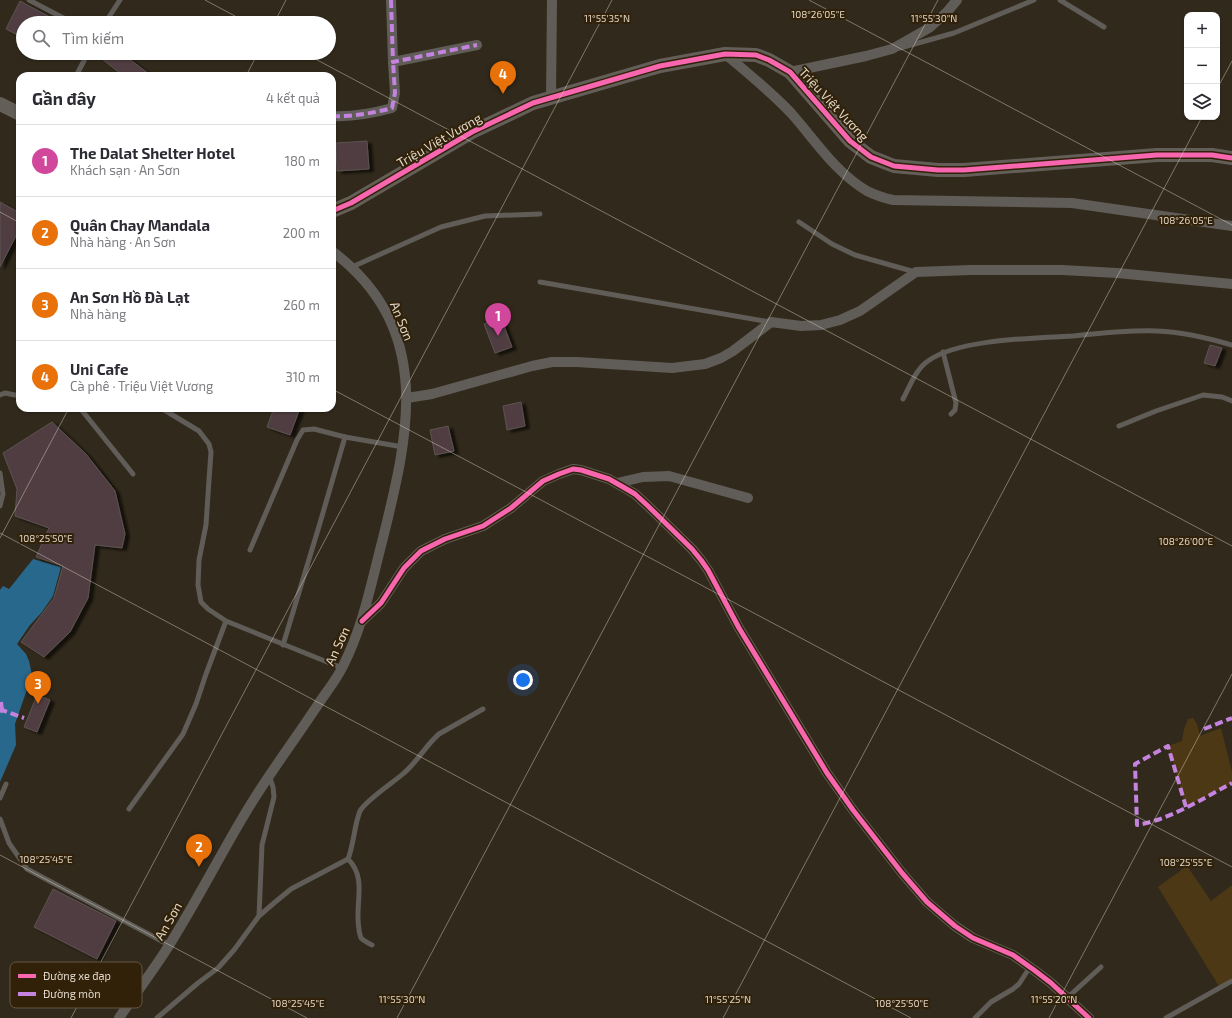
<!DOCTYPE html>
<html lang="vi">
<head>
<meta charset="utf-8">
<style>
	:root { --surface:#fff; --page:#f2f2f3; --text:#2b2b33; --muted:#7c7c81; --line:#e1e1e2; --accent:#615c5b }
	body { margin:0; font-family:"Exo 2",sans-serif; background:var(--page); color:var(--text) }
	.controls { position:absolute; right:12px; top:12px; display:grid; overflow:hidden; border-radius:8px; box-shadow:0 1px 3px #0004 }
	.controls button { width:36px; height:36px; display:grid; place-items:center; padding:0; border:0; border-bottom:1px solid var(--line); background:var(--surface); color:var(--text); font:20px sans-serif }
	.you { position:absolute; left:523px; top:680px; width:14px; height:14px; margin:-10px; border:3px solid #fff; border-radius:50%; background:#1a73e8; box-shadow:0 0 0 6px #1a73e833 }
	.badge { display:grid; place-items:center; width:26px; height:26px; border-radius:50%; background:var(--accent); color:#fff; font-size:13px; font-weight:700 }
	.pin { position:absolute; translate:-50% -33px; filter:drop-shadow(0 1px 2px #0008) }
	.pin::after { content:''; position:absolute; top:21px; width:14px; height:12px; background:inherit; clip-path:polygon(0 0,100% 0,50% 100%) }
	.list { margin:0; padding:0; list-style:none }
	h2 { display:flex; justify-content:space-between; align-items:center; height:52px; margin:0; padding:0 16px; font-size:17px }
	h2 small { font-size:13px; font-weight:400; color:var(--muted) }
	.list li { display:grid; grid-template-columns:26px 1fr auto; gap:12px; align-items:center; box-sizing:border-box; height:72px; padding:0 16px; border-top:1px solid var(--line) }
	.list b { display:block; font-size:15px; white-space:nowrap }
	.list p { margin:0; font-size:13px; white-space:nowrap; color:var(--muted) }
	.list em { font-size:13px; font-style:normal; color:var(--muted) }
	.icon { flex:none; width:22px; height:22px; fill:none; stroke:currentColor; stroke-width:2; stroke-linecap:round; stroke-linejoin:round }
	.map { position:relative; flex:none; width:1232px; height:1018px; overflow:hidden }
	.search { position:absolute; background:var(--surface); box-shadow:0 1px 3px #0004; left:16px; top:16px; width:320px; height:44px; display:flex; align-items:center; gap:10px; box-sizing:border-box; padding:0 14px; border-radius:22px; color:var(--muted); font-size:15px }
	.panel { position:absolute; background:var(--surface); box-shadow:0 1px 3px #0004; left:16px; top:72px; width:320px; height:340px; border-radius:12px }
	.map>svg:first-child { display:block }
	.green { fill:#4c3815 }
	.water { fill:#28688c }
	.building { fill:#4f3e42; stroke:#5c5350; filter:url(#shadow) }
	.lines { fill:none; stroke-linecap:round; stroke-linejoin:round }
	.lane { stroke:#605c57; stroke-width:5 }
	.street { stroke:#605c57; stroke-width:10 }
	.secondary { stroke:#635f58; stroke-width:14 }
	.quiet { stroke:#c483df; stroke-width:4; stroke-dasharray:8 4; stroke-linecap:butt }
	.cycleway-casing { stroke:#302108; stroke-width:8 }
	.cycleway { stroke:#f766af; stroke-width:5 }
	.ticks { fill:none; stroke:#e0d6c8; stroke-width:1; stroke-opacity:0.45 }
	.labels { text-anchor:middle; stroke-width:4; stroke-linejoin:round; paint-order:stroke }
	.street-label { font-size:13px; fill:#e0d6c8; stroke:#302108 }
	.key { fill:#302108; stroke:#655742; stroke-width:1 }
	.key-label { font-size:11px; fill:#e0d6c8 }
	.ticks-label { font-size:10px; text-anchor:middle; fill:#e0d6c8; stroke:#302108; stroke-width:4; stroke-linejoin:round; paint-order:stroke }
</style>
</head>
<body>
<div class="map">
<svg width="1232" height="1018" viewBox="0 0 1232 1018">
	<defs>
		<filter id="shadow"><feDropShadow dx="4.5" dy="2.5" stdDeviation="1" flood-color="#0009"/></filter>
	</defs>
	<rect width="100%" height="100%" fill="#31291b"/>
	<g class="green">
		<path d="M1193,718L1197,724L1200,736L1221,728L1232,772V783L1186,807L1168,746L1182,741L1184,729L1188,719Z"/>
		<path d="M1187,866L1211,901L1232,885V981L1220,988L1158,887Z"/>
	</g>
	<path class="water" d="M33,559L61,567L53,596L42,612L30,625L17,644L26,654L29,661L32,675L15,724L16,745L0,782V590L3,586L9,589Z"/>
	<g class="building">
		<path d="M20,1L61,23H23V38L6,29Z"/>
		<path d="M94,53H121L152,76H124Z"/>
		<path d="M367,141L369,169L337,171L336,143Z"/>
		<path d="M0,202L20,213V228L0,267Z"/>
		<path d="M501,318L512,347L495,353L484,324Z"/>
		<path d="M1210,345L1222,348L1215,366L1204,363Z"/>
		<path d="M521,402L525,426L507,430L503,406Z"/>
		<path d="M274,408H300L290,435L267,427Z"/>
		<path d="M52,422L86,454L115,491L125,534L122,548L95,545L88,598L70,632L44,657L21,642L54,598L63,566L36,557L49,528L15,516L17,489L3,453Z"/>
		<path d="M448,426L454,451L435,455L430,430Z"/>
		<path d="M37,695L50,700L37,732L24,727Z"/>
		<path d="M53,889L116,921L97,959L34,927Z"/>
	</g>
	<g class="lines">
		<g class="lane">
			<path d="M29,0L73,23"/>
			<path d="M1060,0L1104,27"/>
			<path d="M105,23L120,0"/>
			<path d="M900,48L954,33L1034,0"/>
			<path d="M76,76L88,53"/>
			<path d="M799,222L832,244L855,255L915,272"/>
			<path d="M352,267L441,227L485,216L540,214"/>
			<path d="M540,282L770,322"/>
			<path d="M943,352L956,403L955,410L951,414"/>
			<path d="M0,395L5,393L20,396"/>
			<path d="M903,399C910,386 916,369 928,361C958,339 1035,338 1073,336C1101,333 1129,330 1157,331C1182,332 1208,338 1232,345"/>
			<path d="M80,408L133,474"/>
			<path d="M161,408L199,431L209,444L211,452L209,480L206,525L199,560L198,585L201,602L208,609L226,621"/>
			<path d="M1119,426L1156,411L1203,395L1222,397L1232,401"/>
			<path d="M0,473L3,494L0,506"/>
			<path d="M250,550L297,440L303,430L314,429L345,437L403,447"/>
			<path d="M283,645L320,523L345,437"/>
			<path d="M0,798L6,784"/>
			<path d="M129,809L183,734L196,704L206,674L226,621L342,668"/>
			<path d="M0,819L9,843L27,869L169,945"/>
			<path d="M348,859C368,879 354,904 359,929C359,932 360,935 361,938C364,941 368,943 372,945"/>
			<path d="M259,916L262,845L274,797L273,787L269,775"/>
			<path d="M1067,998L1101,967"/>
			<path d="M157,1018L198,983L218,968L234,950L259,916L274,903L291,889L348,859C354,844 354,826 360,811C366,800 394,782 404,773C418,761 426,745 439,734L483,709"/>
			<path d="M975,1018L991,1002L1013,989L1019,984L1030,967"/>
			<path d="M1166,1018L1232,981"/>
		</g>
		<g class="street">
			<path d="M391,0L393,62L477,45"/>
			<path d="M725,54C748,73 771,92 791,113C815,140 835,172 867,191C875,195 884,198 893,200L1072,203L1232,226"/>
			<path d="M790,72L866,56L892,49L929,28L947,12L957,0"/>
			<path d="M551,98L552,0"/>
			<path d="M332,116C351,117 374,113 392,108L395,93L393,62"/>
			<path d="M407,398L432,394L532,366L552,362H577L672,368L705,364L721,358L733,351L771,322L801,326L821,325L840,320L860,311L916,272L971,270H1062L1117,273L1232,284"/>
			<path d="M617,483L643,477L669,476L748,498"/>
			<path d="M362,621L381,603L404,568L421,551L445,539L483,526L511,508L543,481L559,474L573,469L581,470L609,479L623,487L635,494L648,506L692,549L701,560L708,570L739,628L827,773L853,810L902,873L927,902L955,926L973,938L1013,955L1034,970L1051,983L1089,1018"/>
			<path d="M119,1018C135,994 153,971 168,947C197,901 221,853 249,807C271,771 296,738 319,703C327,691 337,679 343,666C363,627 371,584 382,542C409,434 435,329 332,251"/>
		</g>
		<g class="secondary">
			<path d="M0,104L20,114"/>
			<path d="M332,211L351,203L472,132L533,103L660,66L725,54L756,55L769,60L790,72L850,141L871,157L894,166L938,170H964L1157,155H1212L1232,158"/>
		</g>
		<g class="quiet">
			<path d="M391,0L393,62L477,45"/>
			<path d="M332,116C351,117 374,113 392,108L395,93L393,62"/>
			<path d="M1,702L2,710"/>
			<path d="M0,712L2,710L24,718"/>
			<path d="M1204,729L1232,718"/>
			<path d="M1186,807L1168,746L1135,764L1137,825C1169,820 1204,798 1232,783"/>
		</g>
		<defs>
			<g id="cycleway">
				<path d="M332,211L351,203L472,132L533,103L660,66L725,54L756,55L769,60L790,72L850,141L871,157L894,166L938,170H964L1157,155H1212L1232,158"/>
				<path d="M362,621L381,603L404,568L421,551L445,539L483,526L511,508L543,481L559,474L573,469L581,470L609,479L623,487L635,494L648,506L692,549L701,560L708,570L739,628L827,773L853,810L902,873L927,902L955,926L973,938L1013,955L1034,970L1051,983L1089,1018"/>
			</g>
		</defs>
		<use href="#cycleway" class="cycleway-casing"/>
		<use href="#cycleway" class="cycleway"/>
	</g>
	<path class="ticks" d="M205,0L248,23M809,0L1232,225M274,23L286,0M304,53L1232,546M246,76L258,53M1217,89L1232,61M0,212L20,223M332,389L1232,867M0,533L911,1018M0,538L69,408M0,855L307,1018M71,1018L612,0M397,1018L938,0M723,1018L1202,117M1049,1018L1232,674"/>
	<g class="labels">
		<g class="street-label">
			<text transform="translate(834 104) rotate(47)" y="5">Triệu Việt Vương</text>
			<text transform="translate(439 140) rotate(-30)" y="5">Triệu Việt Vương</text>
			<text transform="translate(402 321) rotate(68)" y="5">An Sơn</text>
			<text transform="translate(337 646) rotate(-65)" y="5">An Sơn</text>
			<text transform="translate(168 921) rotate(-60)" y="5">An Sơn</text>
		</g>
	</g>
	<rect x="10" y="962" width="132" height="46" rx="6" class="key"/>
	<rect x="18" y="974" width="18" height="4" fill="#f766af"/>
	<rect x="18" y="992" width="18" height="4" fill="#c483df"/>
	<g class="key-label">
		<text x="43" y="980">Đường xe đạp</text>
		<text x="43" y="998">Đường mòn</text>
	</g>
	<g class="ticks-label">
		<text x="818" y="18">108°26'05"E</text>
		<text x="607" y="22">11°55'35"N</text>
		<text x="934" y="22">11°55'30"N</text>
		<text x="1186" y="224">108°26'05"E</text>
		<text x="46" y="542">108°25'50"E</text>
		<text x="1186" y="545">108°26'00"E</text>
		<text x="46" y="863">108°25'45"E</text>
		<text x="1186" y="866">108°25'55"E</text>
		<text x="402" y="1003">11°55'30"N</text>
		<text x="728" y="1003">11°55'25"N</text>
		<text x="1054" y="1003">11°55'20"N</text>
		<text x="298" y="1007">108°25'45"E</text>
		<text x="902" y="1007">108°25'50"E</text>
	</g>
</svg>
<div class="controls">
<button>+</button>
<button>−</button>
<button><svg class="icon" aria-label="layers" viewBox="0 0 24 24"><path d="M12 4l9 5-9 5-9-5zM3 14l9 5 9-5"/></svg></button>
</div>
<div class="you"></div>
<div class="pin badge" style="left:498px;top:336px;background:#d1479c">1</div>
<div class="pin badge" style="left:199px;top:867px;background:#e8710a">2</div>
<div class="pin badge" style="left:38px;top:704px;background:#e8710a">3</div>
<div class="pin badge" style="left:503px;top:94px;background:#e8710a">4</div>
<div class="search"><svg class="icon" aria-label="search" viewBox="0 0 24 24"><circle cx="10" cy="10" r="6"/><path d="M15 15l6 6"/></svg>Tìm kiếm</div>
<section class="panel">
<h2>Gần đây<small>4 kết quả</small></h2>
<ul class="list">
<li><span class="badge" style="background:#d1479c">1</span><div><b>The Dalat Shelter Hotel</b><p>Khách sạn · An Sơn</p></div><em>180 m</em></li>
<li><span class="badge" style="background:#e8710a">2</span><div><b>Quân Chay Mandala</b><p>Nhà hàng · An Sơn</p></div><em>200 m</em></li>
<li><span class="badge" style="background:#e8710a">3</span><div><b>An Sơn Hồ Đà Lạt</b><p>Nhà hàng</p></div><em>260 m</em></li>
<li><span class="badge" style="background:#e8710a">4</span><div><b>Uni Cafe</b><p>Cà phê · Triệu Việt Vương</p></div><em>310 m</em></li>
</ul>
</section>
</div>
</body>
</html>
